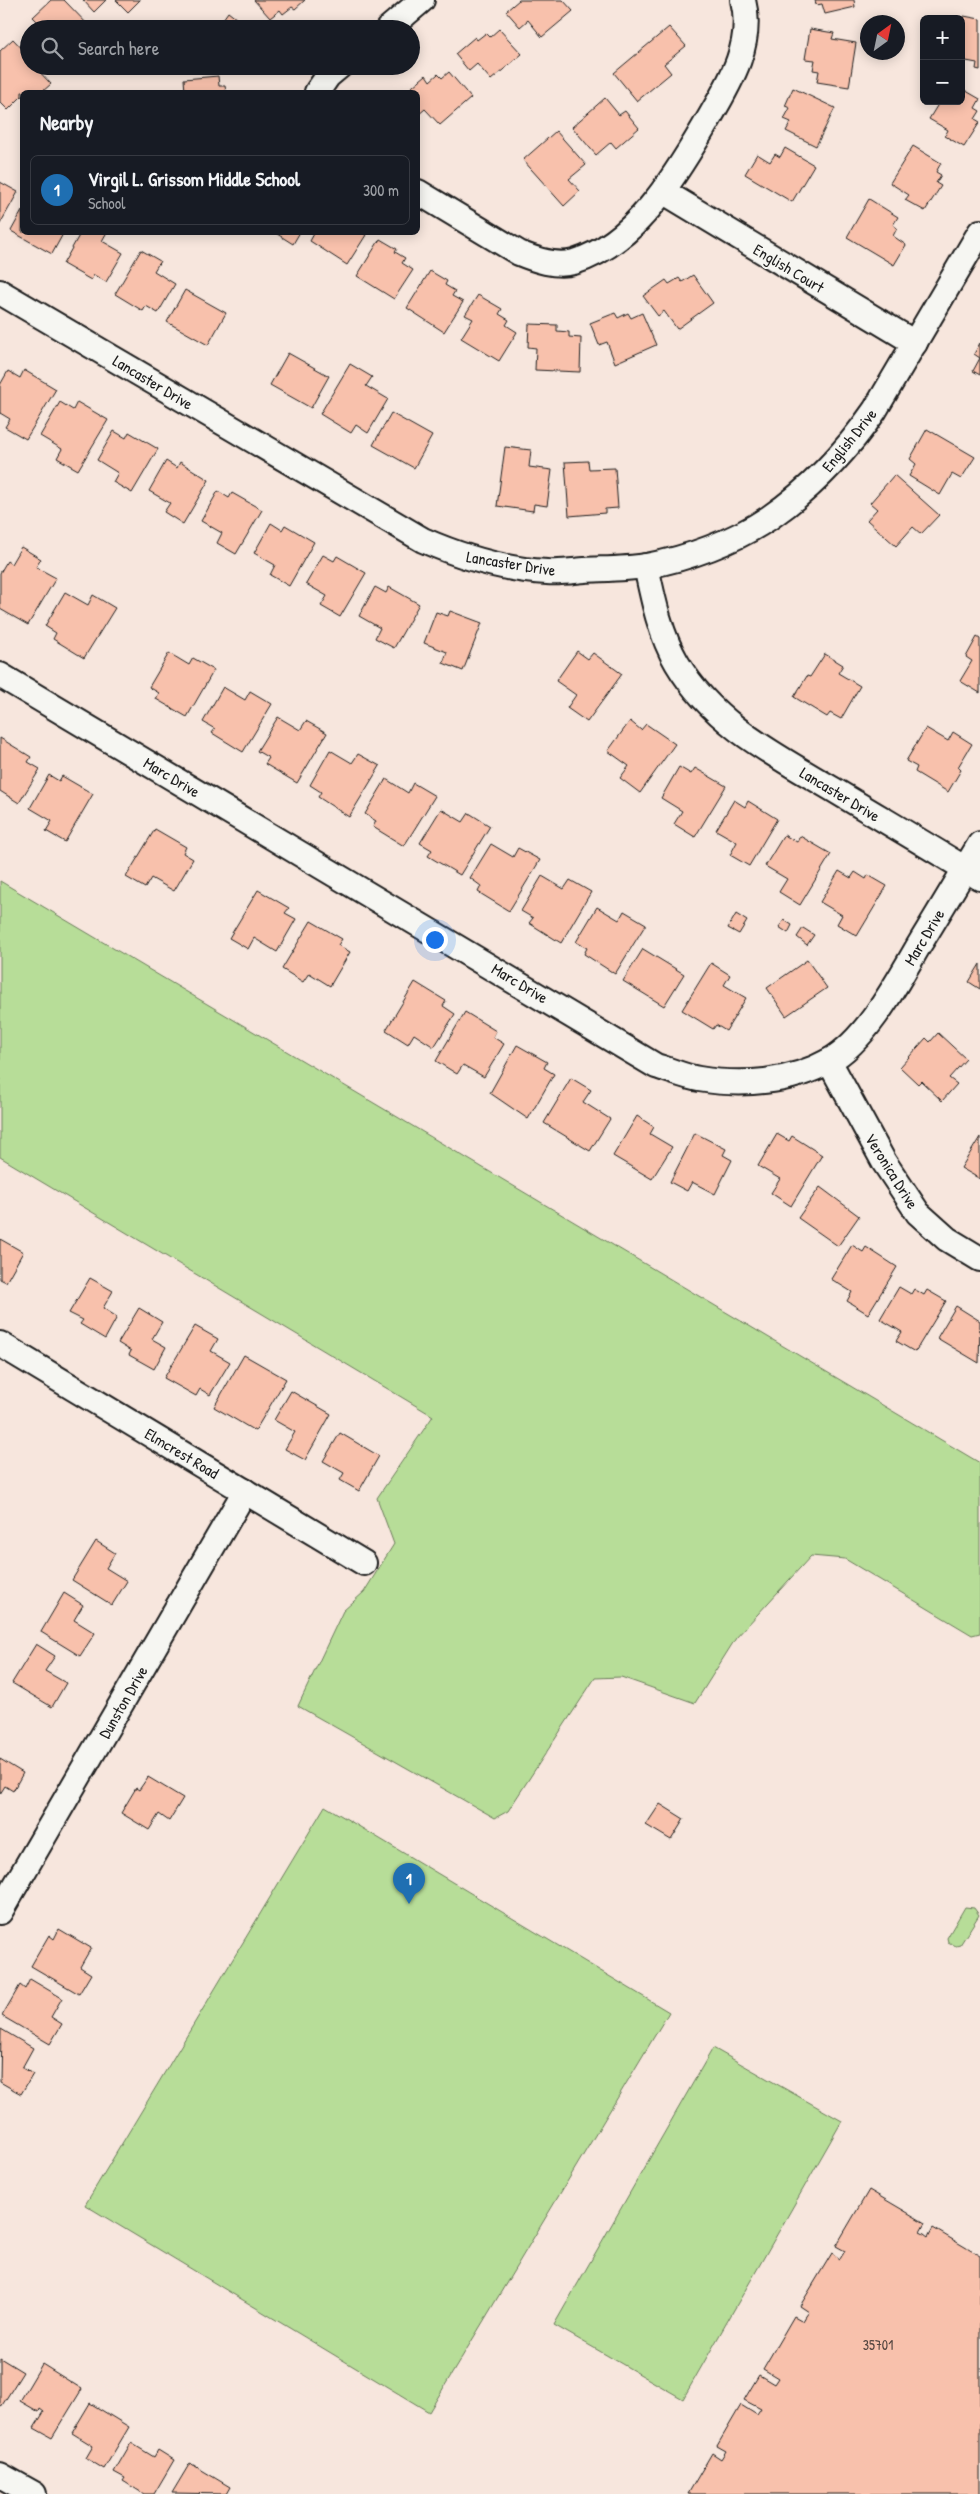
<!DOCTYPE html>
<html lang="en">
<head>
<meta charset="utf-8">
<style>
	:root { --surface:#171b24; --page:#20242c; --text:#f1f3f6; --muted:#9ea1a6; --line:#363941; --accent:#1f6fb2 }
	body { margin:0; font-family:"Patrick Hand",sans-serif; background:var(--page); color:var(--text) }
	.controls { position:absolute; right:15px; top:15px; display:grid; overflow:hidden; border-radius:8px; box-shadow:0 2px 12px #0003 }
	.controls button { width:45px; height:45px; display:grid; place-items:center; padding:0; border:0; border-bottom:1px solid var(--line); background:var(--surface); color:var(--text); font:25px sans-serif }
	.compass { position:absolute; left:860px; top:15px; width:45px; height:45px; border-radius:50%; background:var(--surface); box-shadow:0 2px 12px #0003; rotate:33deg }
	.you { position:absolute; left:434px; top:939px; width:18px; height:18px; margin:-12px; border:4px solid #fff; border-radius:50%; background:#1a73e8; box-shadow:0 0 0 8px #1a73e833 }
	.badge { display:grid; place-items:center; width:32px; height:32px; border-radius:50%; background:var(--accent); color:#fff; font-size:16px; font-weight:700 }
	.pin { position:absolute; translate:-50% -41px; filter:drop-shadow(0 1px 2px #0008) }
	.pin::after { content:''; position:absolute; top:26px; width:18px; height:15px; background:inherit; clip-path:polygon(0 0,100% 0,50% 100%) }
	.list { margin:0; padding:0; list-style:none }
	h2 { display:flex; justify-content:space-between; align-items:center; height:65px; margin:0; padding:0 20px; font-size:21px }
	h2 small { font-size:16px; font-weight:400; color:var(--muted) }
	.list li { display:grid; grid-template-columns:32px 1fr auto; gap:15px; align-items:center; box-sizing:border-box; height:70px; margin:0 10px 10px; padding:0 10px; border:1px solid var(--line); border-radius:8px }
	.list b { display:block; font-size:19px; white-space:nowrap }
	.list p { margin:0; font-size:16px; white-space:nowrap; color:var(--muted) }
	.list em { font-size:16px; font-style:normal; color:var(--muted) }
	.icon { flex:none; width:28px; height:28px; fill:none; stroke:currentColor; stroke-width:2; stroke-linecap:round; stroke-linejoin:round }
	.map { position:relative; flex:none; width:980px; height:2494px; overflow:hidden }
	.search { position:absolute; background:var(--surface); box-shadow:0 2px 12px #0003; left:20px; top:20px; width:400px; height:55px; display:flex; align-items:center; gap:12px; box-sizing:border-box; padding:0 18px; border-radius:28px; color:var(--muted); font-size:19px }
	.panel { position:absolute; background:var(--surface); box-shadow:0 2px 12px #0003; left:20px; top:90px; width:400px; height:145px; border-radius:8px }
	.map>svg:first-child { display:block }
	.green { fill:#b7dd98; stroke:#6a7c5a }
	.building { fill:#f8c1ac; stroke:#1c1c1c }
	.lines { fill:none; stroke-linecap:round; stroke-linejoin:round }
	.street-casing { stroke:#1c1c1c; stroke-width:28 }
	.street { stroke:#f6f6f2; stroke-width:24 }
	.labels { text-anchor:middle; stroke-width:4; stroke-linejoin:round; paint-order:stroke }
	.number-label { font-size:14px; fill:#534540 }
	.street-label { font-size:16px; fill:#1c1c1c; stroke:#f6f6f2 }
</style>
</head>
<body>
<div class="map">
<svg width="980" height="2494" viewBox="0 0 980 2494">
	<rect width="100%" height="100%" fill="#f7e6dd"/>
	<filter id="ink" filterUnits="userSpaceOnUse"><feTurbulence type="fractalNoise" baseFrequency=".02" numOctaves="2"/><feDisplacementMap in="SourceGraphic" scale="10" xChannelSelector="R" yChannelSelector="G"/><feConvolveMatrix kernelMatrix="1 2 1 2 8 2 1 2 1" color-interpolation-filters="sRGB"/></filter>
	<g filter="url(#ink)">
		<g class="green">
			<path d="M0,881L980,1463V1633L972,1635L845,1559L811,1556L736,1638L695,1703L621,1677L595,1678L508,1811L495,1818L298,1706L343,1611L364,1592L394,1544L377,1498L433,1416L0,1157Z"/>
			<path d="M325,1806L669,2012L429,2412L85,2205Z"/>
			<path d="M965,1907L974,1908L979,1915L960,1945L956,1946L948,1942L947,1938Z"/>
			<path d="M713,2048L842,2121L683,2399L554,2325Z"/>
		</g>
		<g class="building">
			<path d="M51,0H64L92,29H30L37,21L33,17Z"/>
			<path d="M83,0H106L94,12Z"/>
			<path d="M116,0H140L128,12Z"/>
			<path d="M254,0H305L295,9L292,7L283,14L280,10L270,18Z"/>
			<path d="M519,0H563L573,11L542,37L528,20L520,27L506,11Z"/>
			<path d="M815,0H854L855,7L825,14L822,4L816,5Z"/>
			<path d="M228,12L250,29H216Z"/>
			<path d="M964,16L980,19V70L976,69L977,63L961,60V32Z"/>
			<path d="M669,27L686,46L664,64L671,73L637,101L614,73Z"/>
			<path d="M499,29L522,54L491,80L477,64L469,71L455,54L475,37L477,40L486,33L490,37Z"/>
			<path d="M810,29L834,33L832,39L856,43L849,87L817,82L819,71L813,70L815,60L805,59Z"/>
			<path d="M13,39L29,56V66H34L51,84L42,92H22V96L8,110L0,102V51Z"/>
			<path d="M449,72L471,98L440,125L425,109L418,115V92H406L426,75L430,81L438,74L442,78Z"/>
			<path d="M218,76L219,86H225L226,92H185L184,79Z"/>
			<path d="M793,88L835,108L816,146L786,131L791,122L784,119L790,108L785,106Z"/>
			<path d="M961,88L980,99L975,108L980,111L975,119L980,122L964,147L945,136L948,130L929,119L940,101H961Z"/>
			<path d="M605,98L619,115L625,111L639,128L616,148L611,142L596,155L572,127Z"/>
			<path d="M556,131L586,165L569,179L580,191L564,206L523,160Z"/>
			<path d="M913,146L941,163L936,172L941,175L936,183L941,186L925,211L905,200L909,195L890,183Z"/>
			<path d="M785,148L814,165L792,202L745,174L757,154L770,162L775,154L780,157Z"/>
			<path d="M0,182L18,192L0,224Z"/>
			<path d="M869,199L898,217L893,225L897,228L893,236L906,245L894,265L847,237Z"/>
			<path d="M22,211V232H64L52,254L11,231Z"/>
			<path d="M81,232H107L102,241L123,253L106,282L94,275L91,280L63,264Z"/>
			<path d="M274,232H300L293,244Z"/>
			<path d="M315,232H361L366,235L347,265L310,241Z"/>
			<path d="M380,239L397,249L395,252L405,258L402,263L413,270L394,299L357,276Z"/>
			<path d="M141,250L160,261L154,271L175,284L158,313L146,306L143,311L115,294Z"/>
			<path d="M430,271L447,281L445,285L455,291L452,296L463,302L444,332L407,308Z"/>
			<path d="M693,275L713,303L677,329L664,311L658,316L643,296L666,280L669,284L679,278L682,282Z"/>
			<path d="M185,290L226,313L208,345L167,322Z"/>
			<path d="M478,295L502,309L499,314L509,320L506,325L517,332L499,361L461,338L473,319L465,315Z"/>
			<path d="M615,313L618,318L628,313L631,318L642,313L656,345L615,363L607,342L599,345L590,323Z"/>
			<path d="M529,324L557,325V331L569,332V337L581,338L580,372L535,370L536,348L528,347Z"/>
			<path d="M980,343V358L974,354Z"/>
			<path d="M288,353L329,376L311,408L270,385Z"/>
			<path d="M980,358V375L973,371Z"/>
			<path d="M350,364L372,377L366,386L388,399L368,433L356,425L351,433L320,414Z"/>
			<path d="M24,370L56,389L26,439L5,427L10,419L0,413V385L8,371L20,378Z"/>
			<path d="M60,402L73,410L77,402L108,420L78,470L57,458L62,449L40,436Z"/>
			<path d="M391,413L432,436L414,468L373,445Z"/>
			<path d="M927,429L975,457L961,479L952,474L940,495L909,476L916,464L910,459Z"/>
			<path d="M114,431L126,438L129,432L158,449L132,493L113,482L118,473L97,460Z"/>
			<path d="M505,447L531,450L529,467L552,470L547,506L534,504L533,511L497,506Z"/>
			<path d="M166,461L177,468L180,462L209,480L183,524L164,512L170,503L149,491Z"/>
			<path d="M588,461L589,469L615,468L618,508L605,509V513L569,516L565,462Z"/>
			<path d="M894,475L939,515L921,534L913,527L896,546L867,520L877,509L870,503Z"/>
			<path d="M218,491L229,498L232,493L262,510L236,554L217,543L222,533L201,521Z"/>
			<path d="M271,523L282,530L285,525L314,542L289,586L270,575L275,565L254,553Z"/>
			<path d="M21,547L41,559L36,567L56,578L28,625L0,609V573L7,561L11,564Z"/>
			<path d="M323,555L334,561L337,556L366,573L340,617L321,606L327,596L306,584Z"/>
			<path d="M375,587L386,593L389,587L419,604L394,648L375,638L380,628L359,616Z"/>
			<path d="M65,592L88,605L93,595L115,608L84,658L53,639L56,633L45,626Z"/>
			<path d="M450,611L482,623L463,671L443,663L447,652L424,643L436,612L448,616Z"/>
			<path d="M977,637L980,639V693L960,681L972,661L966,657Z"/>
			<path d="M577,651L588,659L593,653L622,674L587,722L567,708L576,695L556,681Z"/>
			<path d="M169,653L189,665L193,658L214,670L187,717L156,699L159,693L149,687Z"/>
			<path d="M825,654L843,665L838,673L860,686L841,719L830,713L827,717L794,697L807,676L810,677Z"/>
			<path d="M223,687L245,700L250,691L272,704L243,752L212,733L215,729L203,722Z"/>
			<path d="M278,717L300,730L306,721L327,733L297,783L265,764L269,758L257,751Z"/>
			<path d="M630,721L641,730L646,724L675,744L640,793L620,778L629,766L608,751Z"/>
			<path d="M926,728L948,741L953,732L972,744L958,767L961,770L948,792L915,772L917,767L906,761Z"/>
			<path d="M0,738L31,757L28,762L40,769L19,803L0,791Z"/>
			<path d="M330,750L352,763L358,754L380,766L349,817L318,797L321,792L310,785Z"/>
			<path d="M679,767L691,774L695,768L726,786L695,837L674,824L682,811L661,798Z"/>
			<path d="M49,775L59,781L62,776L93,794L65,842L46,831L52,821L30,808Z"/>
			<path d="M386,779L408,793L413,783L435,796L404,846L373,827L376,821L365,814Z"/>
			<path d="M734,800L745,807L748,801L777,819L749,866L730,855L737,842L716,830Z"/>
			<path d="M441,809L463,822L469,813L490,826L460,875L428,856L432,850L420,843Z"/>
			<path d="M155,829L186,847L183,853L193,859L174,891L151,878L145,888L126,877Z"/>
			<path d="M784,835L797,842L800,836L831,854L800,905L779,892L787,879L765,866Z"/>
			<path d="M491,844L513,857L518,848L540,860L509,911L478,892L481,886L470,878Z"/>
			<path d="M839,871L851,878L855,872L866,879L868,875L887,886L857,936L837,924L842,915L820,902Z"/>
			<path d="M542,876L564,889L570,880L591,892L561,943L529,923L533,918L521,911Z"/>
			<path d="M258,890L289,908L285,913L296,919L277,952L254,938L248,949L229,938Z"/>
			<path d="M597,907L619,920L624,911L646,924L615,974L584,954L587,948L576,942Z"/>
			<path d="M736,914L747,921L739,934L728,928Z"/>
			<path d="M784,920L792,925L788,933L779,927Z"/>
			<path d="M311,921L342,939L338,945L350,952L330,986L309,973L303,982L282,969Z"/>
			<path d="M803,928L814,935L807,945L797,937Z"/>
			<path d="M643,949L684,974L664,1006L623,981Z"/>
			<path d="M807,960L827,988L786,1016L767,988Z"/>
			<path d="M711,963L730,975L724,985L746,998L726,1031L716,1025L713,1029L682,1010Z"/>
			<path d="M980,964V989L969,982Z"/>
			<path d="M415,982L446,1001L443,1006L455,1014L434,1047L414,1034L408,1044L386,1030Z"/>
			<path d="M465,1012L496,1031L493,1037L504,1044L484,1077L463,1065L457,1074L436,1061Z"/>
			<path d="M938,1033L966,1059L949,1078L957,1084L942,1101L921,1081L918,1084L900,1067L926,1038L930,1042Z"/>
			<path d="M517,1045L547,1062L544,1068L554,1074L528,1119L490,1093Z"/>
			<path d="M571,1078L591,1090L583,1102L610,1119L590,1151L544,1123Z"/>
			<path d="M637,1116L654,1127L650,1134L672,1147L652,1179L613,1156Z"/>
			<path d="M695,1133L726,1149L723,1155L732,1160L715,1194L692,1182L687,1191L670,1182Z"/>
			<path d="M777,1134L789,1141L792,1136L822,1155L791,1206L771,1193L780,1179L758,1166Z"/>
			<path d="M980,1137V1179L961,1168Z"/>
			<path d="M820,1187L859,1216L838,1246L798,1218Z"/>
			<path d="M0,1239L23,1252L6,1282L0,1279Z"/>
			<path d="M852,1245L863,1252L866,1247L897,1267L868,1314L847,1301L852,1292L831,1279Z"/>
			<path d="M90,1278L113,1291L103,1308L117,1317L105,1339L80,1324L83,1320L69,1313Z"/>
			<path d="M899,1287L911,1294L914,1289L924,1295L927,1290L946,1301L915,1352L896,1341L902,1332L880,1319Z"/>
			<path d="M956,1306L980,1321L979,1363L937,1338Z"/>
			<path d="M139,1308L162,1322L152,1339L166,1347L154,1369L129,1355L131,1351L118,1343Z"/>
			<path d="M195,1326L218,1339L211,1351L230,1362L210,1395L200,1389L196,1396L164,1378Z"/>
			<path d="M244,1355L286,1379L255,1431L214,1407Z"/>
			<path d="M291,1391L331,1414L305,1460L285,1449L295,1432L274,1420Z"/>
			<path d="M340,1433L379,1456L359,1491L340,1480L344,1473L323,1461Z"/>
			<path d="M96,1541L115,1553L106,1568L127,1581L112,1605L72,1580Z"/>
			<path d="M64,1593L83,1605L74,1620L95,1633L80,1656L41,1632Z"/>
			<path d="M36,1644L55,1656L45,1671L66,1683L52,1707L12,1683Z"/>
			<path d="M0,1759L23,1773L13,1791L5,1786L0,1794Z"/>
			<path d="M148,1777L183,1798L169,1821L159,1814L149,1830L121,1813L136,1788L139,1790Z"/>
			<path d="M660,1804L684,1819L671,1840L646,1825Z"/>
			<path d="M59,1929L91,1948L80,1967L91,1974L79,1994L31,1966L49,1935L54,1939Z"/>
			<path d="M30,1979L62,1998L51,2017L62,2024L50,2044L2,2016L20,1985L25,1989Z"/>
			<path d="M1,2029L33,2048L22,2068L33,2074L21,2094L0,2082Z"/>
			<path d="M869,2190L925,2223L920,2232L924,2234L928,2237L933,2228L980,2256V2494H688L712,2453L721,2459L726,2451L717,2446L741,2405L757,2415L761,2409L744,2400L759,2375L774,2384L778,2378L763,2369L794,2316L803,2321L806,2316L809,2312L800,2306L832,2253L840,2259L845,2251L836,2246Z"/>
			<path d="M0,2358L23,2372L1,2407H0Z"/>
			<path d="M42,2364L82,2389L52,2438L34,2428L44,2412L40,2409L39,2412L20,2401Z"/>
			<path d="M90,2403L129,2427L104,2469L86,2458L93,2446L72,2433Z"/>
			<path d="M131,2443L154,2457L158,2450L174,2460L154,2494H144L123,2481L125,2478L114,2472Z"/>
			<path d="M190,2463L230,2487L226,2494L172,2493Z"/>
		</g>
		<g class="lines">
			<defs>
				<g id="street">
					<path d="M388,29L422,0"/>
					<path d="M317,92L328,76L340,66"/>
					<path d="M418,192L519,253C536,260 556,267 574,262C634,244 674,178 704,127C726,89 755,47 743,0"/>
					<path d="M664,192L915,343"/>
					<path d="M0,292L423,540C462,557 505,570 547,572C560,573 573,571 585,570C605,569 626,569 646,566C687,559 735,541 769,518C811,489 846,452 875,410L980,232"/>
					<path d="M646,566C653,599 660,634 677,663C713,724 775,755 834,790C882,819 932,848 980,878"/>
					<path d="M0,675L656,1066C670,1070 685,1077 699,1079C742,1086 790,1083 829,1061C867,1040 898,981 919,945C940,911 960,877 980,844"/>
					<path d="M829,1061L884,1162L918,1213L947,1239L980,1259"/>
					<path d="M0,1344L364,1563"/>
					<path d="M0,1912L245,1491"/>
					<path d="M0,2475L34,2494"/>
				</g>
			</defs>
			<use href="#street" class="street-casing"/>
			<use href="#street" class="street"/>
		</g>
	</g>
	<g class="labels">
		<g class="number-label">
			<text x="878" y="2350">35701</text>
		</g>
		<g class="street-label">
			<text transform="translate(789 268) rotate(31)" y="6">English Court</text>
			<text transform="translate(153 382) rotate(31)" y="6">Lancaster Drive</text>
			<text transform="translate(849 440) rotate(-51)" y="6">English Drive</text>
			<text transform="translate(511 563) rotate(9)" y="6">Lancaster Drive</text>
			<text transform="translate(172 777) rotate(31)" y="6">Marc Drive</text>
			<text transform="translate(840 794) rotate(31)" y="6">Lancaster Drive</text>
			<text transform="translate(924 937) rotate(-59)" y="6">Marc Drive</text>
			<text transform="translate(520 983) rotate(31)" y="6">Marc Drive</text>
			<text transform="translate(892 1171) rotate(58)" y="6">Veronica Drive</text>
			<text transform="translate(182 1453) rotate(31)" y="6">Elmcrest Road</text>
			<text transform="translate(123 1702) rotate(-60)" y="6">Dunston Drive</text>
		</g>
	</g>
</svg>
<div class="controls">
<button>+</button>
<button>−</button>
</div>
<svg class="compass" viewBox="-18 -18 36 36"><path d="M0-13l5 13h-10z" fill="#e53935"/><path d="M0 13l5-13h-10z" fill="#9ea1a6"/></svg>
<div class="you"></div>
<div class="pin badge" style="left:409px;top:1904px">1</div>
<div class="search"><svg class="icon" aria-label="search" viewBox="0 0 24 24"><circle cx="10" cy="10" r="6"/><path d="M15 15l6 6"/></svg>Search here</div>
<section class="panel">
<h2>Nearby<small></small></h2>
<ul class="list">
<li><span class="badge">1</span><div><b>Virgil L. Grissom Middle School</b><p>School</p></div><em>300 m</em></li>
</ul>
</section>
</div>
</body>
</html>
